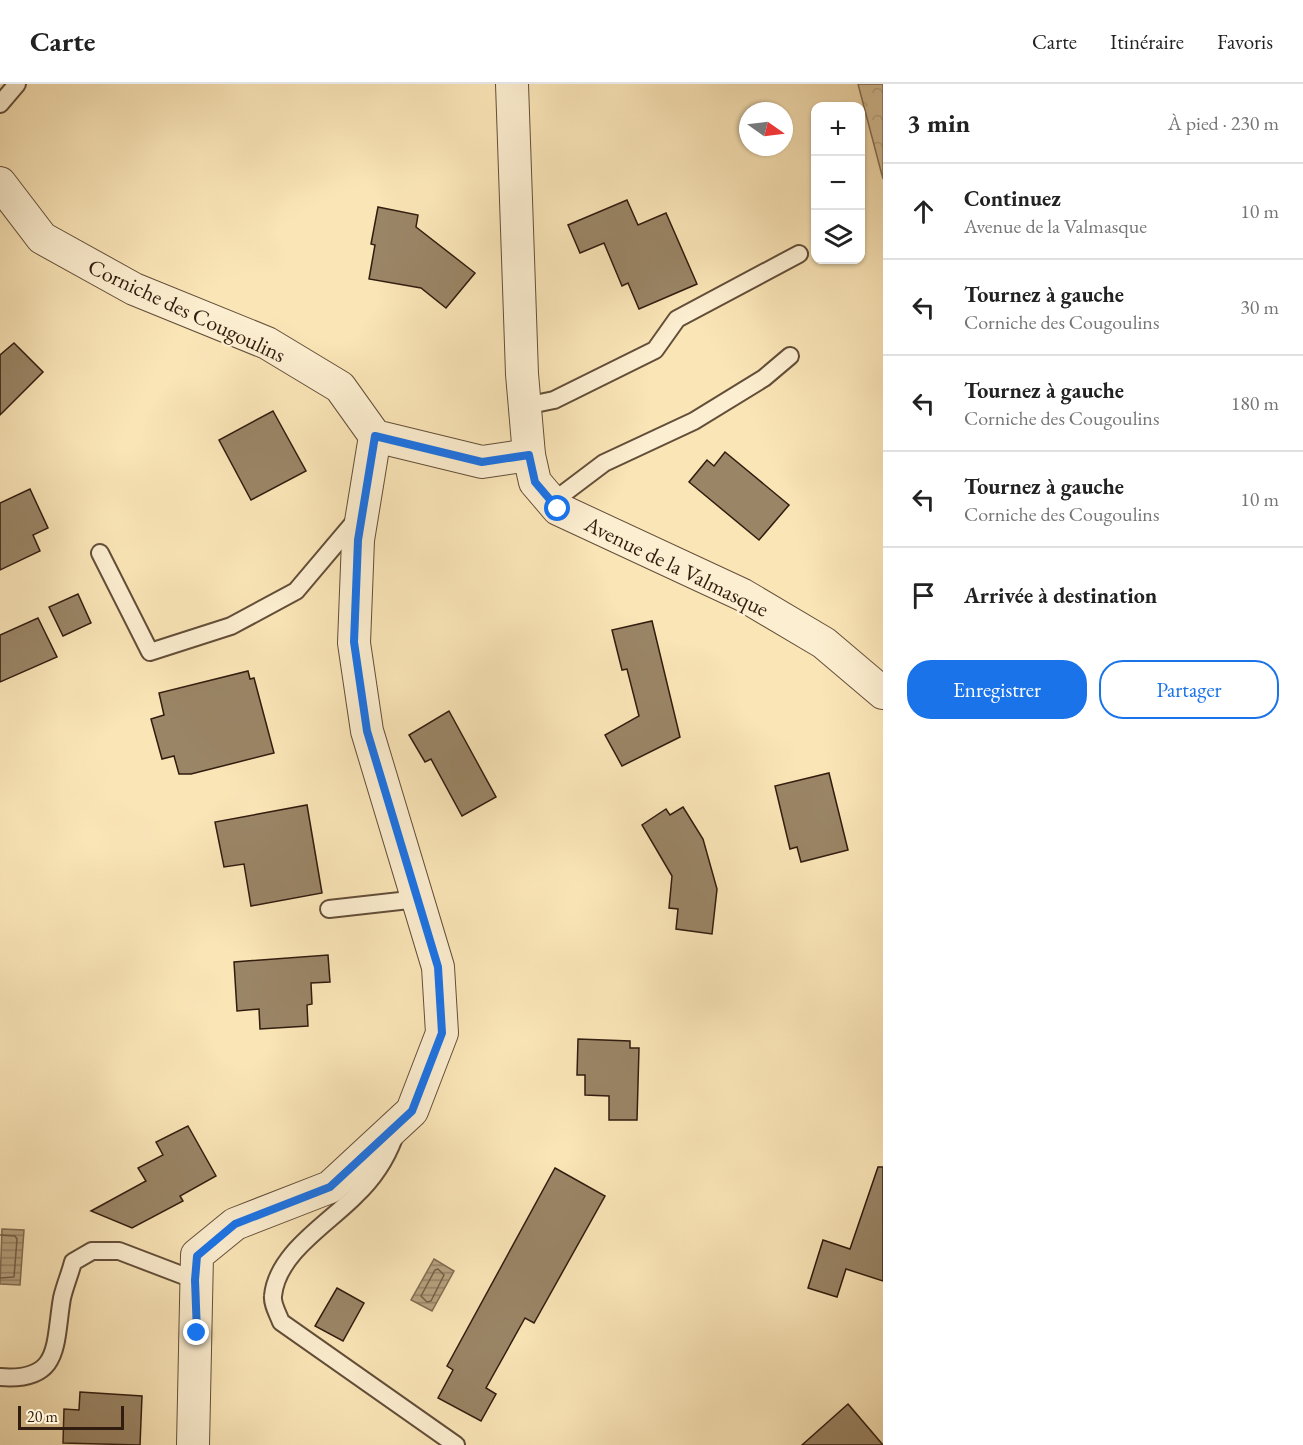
<!DOCTYPE html>
<html lang="fr">
<head>
<meta charset="utf-8">
<style>
	:root { --surface:#fff; --page:#f6f6f6; --text:#222; --muted:#767676; --line:#e0e0e0; --accent:#1a73e8 }
	body { margin:0; font-family:"EB Garamond",serif; background:var(--page); color:var(--text) }
	.controls { position:absolute; right:18px; top:18px; display:grid; overflow:hidden; border-radius:12px; box-shadow:0 2px 4px #0004 }
	.controls button { width:54px; height:54px; display:grid; place-items:center; padding:0; border:0; border-bottom:2px solid var(--line); background:var(--surface); color:var(--text); font:30px sans-serif }
	.compass { position:absolute; left:739px; top:18px; width:54px; height:54px; border-radius:50%; background:var(--surface); box-shadow:0 2px 4px #0004; rotate:104deg }
	.scale { position:absolute; left:18px; bottom:15px; width:106px; box-sizing:border-box; padding-left:6px; border:3px solid #311c0f; border-top:0; font-size:16px; line-height:21px; white-space:nowrap; color:#311c0f; -webkit-text-stroke:4px #fceed0; paint-order:stroke }
	.stop { position:absolute; width:18px; height:18px; margin:-14px; border:4px solid #1a73e8; border-radius:50%; background:#fff }
	.stop.end { background:#1a73e8; border-color:#fff; box-shadow:0 2px 6px #0008 }
	.list { margin:0; padding:0; list-style:none }
	h2 { display:flex; justify-content:space-between; align-items:center; height:78px; margin:0; padding:0 24px; font-size:26px }
	h2 small { font-size:20px; font-weight:400; color:var(--muted) }
	.list li { display:grid; grid-template-columns:39px 1fr auto; gap:18px; align-items:center; box-sizing:border-box; height:96px; padding:0 24px; border-top:2px solid var(--line) }
	.list b { display:block; font-size:22px; white-space:nowrap }
	.list p { margin:0; font-size:20px; white-space:nowrap; color:var(--muted) }
	.list em { font-size:20px; font-style:normal; color:var(--muted) }
	.actions { display:flex; gap:12px; padding:18px 24px }
	.actions a { flex:1; padding:14px 0; border:2px solid var(--accent); border-radius:24px; text-align:center; font-size:21px; color:var(--accent) }
	.actions .main { background:var(--accent); color:#fff }
	.icon { flex:none; width:33px; height:33px; fill:none; stroke:currentColor; stroke-width:2; stroke-linecap:round; stroke-linejoin:round }
	.map { position:relative; flex:none; width:883px; height:1361px; overflow:hidden }
	header { display:flex; align-items:center; gap:36px; box-sizing:border-box; height:84px; padding:0 30px; background:var(--surface); border-bottom:2px solid var(--line) }
	header strong { font-size:28px }
	nav { display:flex; gap:33px; margin-inline-start:auto; font-size:21px }
	main { display:flex }
	aside { flex:1; background:var(--surface) }
	.map>svg:first-child { display:block }
	.forest { fill:url(#forest-crowns); stroke:#847054; stroke-width:1.5 }
	.water { fill:url(#water-rules); stroke:#816c52; stroke-width:1.5 }
	.lines { fill:none; stroke-linecap:round; stroke-linejoin:round }
	.shore { stroke:#745e46; stroke-width:1.5 }
	.building { fill:#9a8566; stroke:#311c0f; stroke-width:1.5 }
	.service-casing { stroke:#634e39; stroke-width:20 }
	.minor-casing { stroke:#634e39; stroke-width:34 }
	.service { stroke:#fceed0; stroke-width:16 }
	.minor { stroke:#fceed0; stroke-width:32 }
	.route { stroke:#1a73e8; stroke-width:8 }
	.labels { text-anchor:middle; stroke-width:5; stroke-linejoin:round; paint-order:stroke }
	.street-label { font-size:22px; fill:#311c0f; stroke:#fceed0 }
</style>
</head>
<body>
<header>
<strong>Carte</strong>
<nav><a>Carte</a><a>Itinéraire</a><a>Favoris</a></nav>
</header>
<main>
<div class="map">
<svg width="883" height="1361" viewBox="0 0 883 1361">
	<defs>
		<pattern id="forest-crowns" width="20" height="18" patternUnits="userSpaceOnUse" patternTransform="scale(1.5)"><rect width="20" height="18" fill="#d8c39a"/><path d="M2 6a3 3 0 1 1 6 0M12 15a3 3 0 1 1 6 0" fill="none" stroke="#baa784"/></pattern>
		<pattern id="water-rules" width="6" height="5" patternUnits="userSpaceOnUse" patternTransform="scale(1.5)"><rect width="6" height="5" fill="#b6a17e"/><path d="M0 2.5h6" fill="none" stroke="#958266"/></pattern>
	</defs>
	<rect width="100%" height="100%" fill="#fae5b7"/>
	<filter id="stains"><feTurbulence type="fractalNoise" baseFrequency=".00333" numOctaves="4"/><feColorMatrix values="0 0 0 0 .2 0 0 0 0 .09 0 0 0 0 .02 0 0 0 .5 -.17"/></filter>
	<radialGradient id="worn" r=".72"><stop offset=".6" stop-color="#630" stop-opacity="0"/><stop offset="1" stop-color="#630" stop-opacity=".3"/></radialGradient>
	<path class="forest" d="M858,0H883V95Z"/>
	<g class="water">
		<path d="M2,1145L24,1146L20,1201L0,1200Z"/>
		<path d="M434,1175L454,1187L432,1227L411,1216Z"/>
	</g>
	<g class="lines">
		<g class="shore">
			<path d="M0,1151L15,1152L17,1155L14,1193L0,1194"/>
			<path d="M438,1185L444,1191L431,1217L427,1218L421,1212L435,1186Z"/>
		</g>
	</g>
	<g class="building">
		<path d="M627,116L638,141L666,129L697,200L639,225L628,199L622,202L604,159L580,169L568,141Z"/>
		<path d="M378,123L418,131L416,143L475,189L446,224L421,204L369,195L375,161L371,160Z"/>
		<path d="M14,259L43,288L0,331V271Z"/>
		<path d="M273,327L306,387L251,416L219,356Z"/>
		<path d="M725,368L789,421L759,456L689,398L707,376L714,382Z"/>
		<path d="M30,405L48,444L33,451L40,467L0,486V419Z"/>
		<path d="M78,510L91,539L63,552L49,523Z"/>
		<path d="M38,534L57,573L0,598V551Z"/>
		<path d="M652,537L680,653L622,682L605,651L639,632L627,585L622,586L612,546Z"/>
		<path d="M248,587L250,595L254,594L274,669L191,690H179L174,672L162,675L151,635L164,631L159,609Z"/>
		<path d="M449,627L496,713L462,732L431,675L425,678L409,651Z"/>
		<path d="M829,689L848,766L801,778L797,763L790,765L775,702Z"/>
		<path d="M307,721L322,809L251,822L244,780L224,783L215,738Z"/>
		<path d="M683,723L703,755L717,805L712,850L676,845L678,825L669,824L672,792L642,741L666,725L670,731Z"/>
		<path d="M328,871L330,898L311,899L312,920L307,921L308,942L260,945L259,925L237,927L234,878Z"/>
		<path d="M578,955L630,957V964H639L637,1036H609V1012L585,1011V991H577Z"/>
		<path d="M188,1042L216,1092L180,1112L183,1117L132,1144L91,1127L146,1097L138,1084L163,1071L156,1058Z"/>
		<path d="M878,1083H883V1197L846,1185L837,1213L808,1204L823,1156L850,1165Z"/>
		<path d="M555,1084L605,1112L534,1239L525,1234L486,1304L496,1310L481,1337L438,1314L453,1286L447,1282Z"/>
		<path d="M337,1204L364,1219L343,1257L315,1242Z"/>
		<path d="M80,1308L142,1312L140,1361L63,1359L64,1325L79,1326Z"/>
		<path d="M848,1320L883,1361H802Z"/>
	</g>
	<g class="lines">
		<defs>
			<g id="service">
				<path d="M0,20L17,0"/>
				<path d="M525,322L554,316L655,266L677,235L799,170"/>
				<path d="M551,419L604,379L694,337L764,294L790,272"/>
				<path d="M100,469L150,568L231,542L296,507L356,436"/>
				<path d="M329,825L418,815"/>
				<path d="M394,1054C386,1075 372,1096 356,1111C328,1140 277,1169 273,1212C272,1220 278,1230 281,1238L456,1361"/>
				<path d="M0,1293C62,1298 54,1260 62,1214C65,1201 70,1190 73,1178L92,1167H119L195,1196"/>
			</g>
			<g id="minor">
				<path d="M512,0L522,290L529,371L535,398L558,425L743,511L824,559L883,609"/>
				<path d="M0,99L42,154L134,205L267,259L340,303L375,352L482,378L529,371"/>
				<path d="M193,1361L197,1171L235,1140L330,1103L412,1027L442,949L438,883L367,647L354,559L358,456L375,352"/>
			</g>
		</defs>
		<use href="#service" class="service-casing"/>
		<use href="#minor" class="minor-casing"/>
		<use href="#service" class="service"/>
		<use href="#minor" class="minor"/>
	</g>
	<g class="lines">
		<path class="route" d="M197,1249L195,1196L197,1172L235,1140L330,1103L412,1027L442,949L438,883L367,647L354,558L358,456L375,352L482,378L529,371L535,398L558,425"/>
	</g>
	<g class="labels">
		<g class="street-label">
			<text transform="translate(187 226) rotate(25)" y="8">Corniche des Cougoulins</text>
			<text transform="translate(677 482) rotate(26)" y="8">Avenue de la Valmasque</text>
		</g>
	</g>
	<rect width="100%" height="100%" filter="url(#stains)"/>
	<rect width="100%" height="100%" fill="url(#worn)"/>
</svg>
<div class="controls">
<button>+</button>
<button>−</button>
<button><svg class="icon" aria-label="layers" viewBox="0 0 24 24"><path d="M12 4l9 5-9 5-9-5zM3 14l9 5 9-5"/></svg></button>
</div>
<svg class="compass" viewBox="-18 -18 36 36"><path d="M0-13l5 13h-10z" fill="#e53935"/><path d="M0 13l5-13h-10z" fill="#767676"/></svg>
<div class="scale">20 m</div>
<div class="stop" style="left:558px;top:425px"></div>
<div class="stop end" style="left:197px;top:1249px"></div>
</div>
<aside>
<h2>3 min<small>À pied · 230 m</small></h2>
<ul class="list">
<li><svg class="icon" aria-label="ahead" viewBox="0 0 24 24"><path d="M12 20V5M6 11l6-6 6 6"/></svg><div><b>Continuez</b><p>Avenue de la Valmasque</p></div><em>10 m</em></li>
<li><svg class="icon" aria-label="left" viewBox="0 0 24 24"><path d="M17 20v-9H6M10 6l-5 5 5 5"/></svg><div><b>Tournez à gauche</b><p>Corniche des Cougoulins</p></div><em>30 m</em></li>
<li><svg class="icon" aria-label="left" viewBox="0 0 24 24"><path d="M17 20v-9H6M10 6l-5 5 5 5"/></svg><div><b>Tournez à gauche</b><p>Corniche des Cougoulins</p></div><em>180 m</em></li>
<li><svg class="icon" aria-label="left" viewBox="0 0 24 24"><path d="M17 20v-9H6M10 6l-5 5 5 5"/></svg><div><b>Tournez à gauche</b><p>Corniche des Cougoulins</p></div><em>10 m</em></li>
<li><svg class="icon" aria-label="arrive" viewBox="0 0 24 24"><path d="M6 21V4h12l-3 4 3 4H6"/></svg><div><b>Arrivée à destination</b></div></li>
</ul>
<div class="actions"><a class="main">Enregistrer</a><a>Partager</a></div>
</aside>
</main>
</body>
</html>
